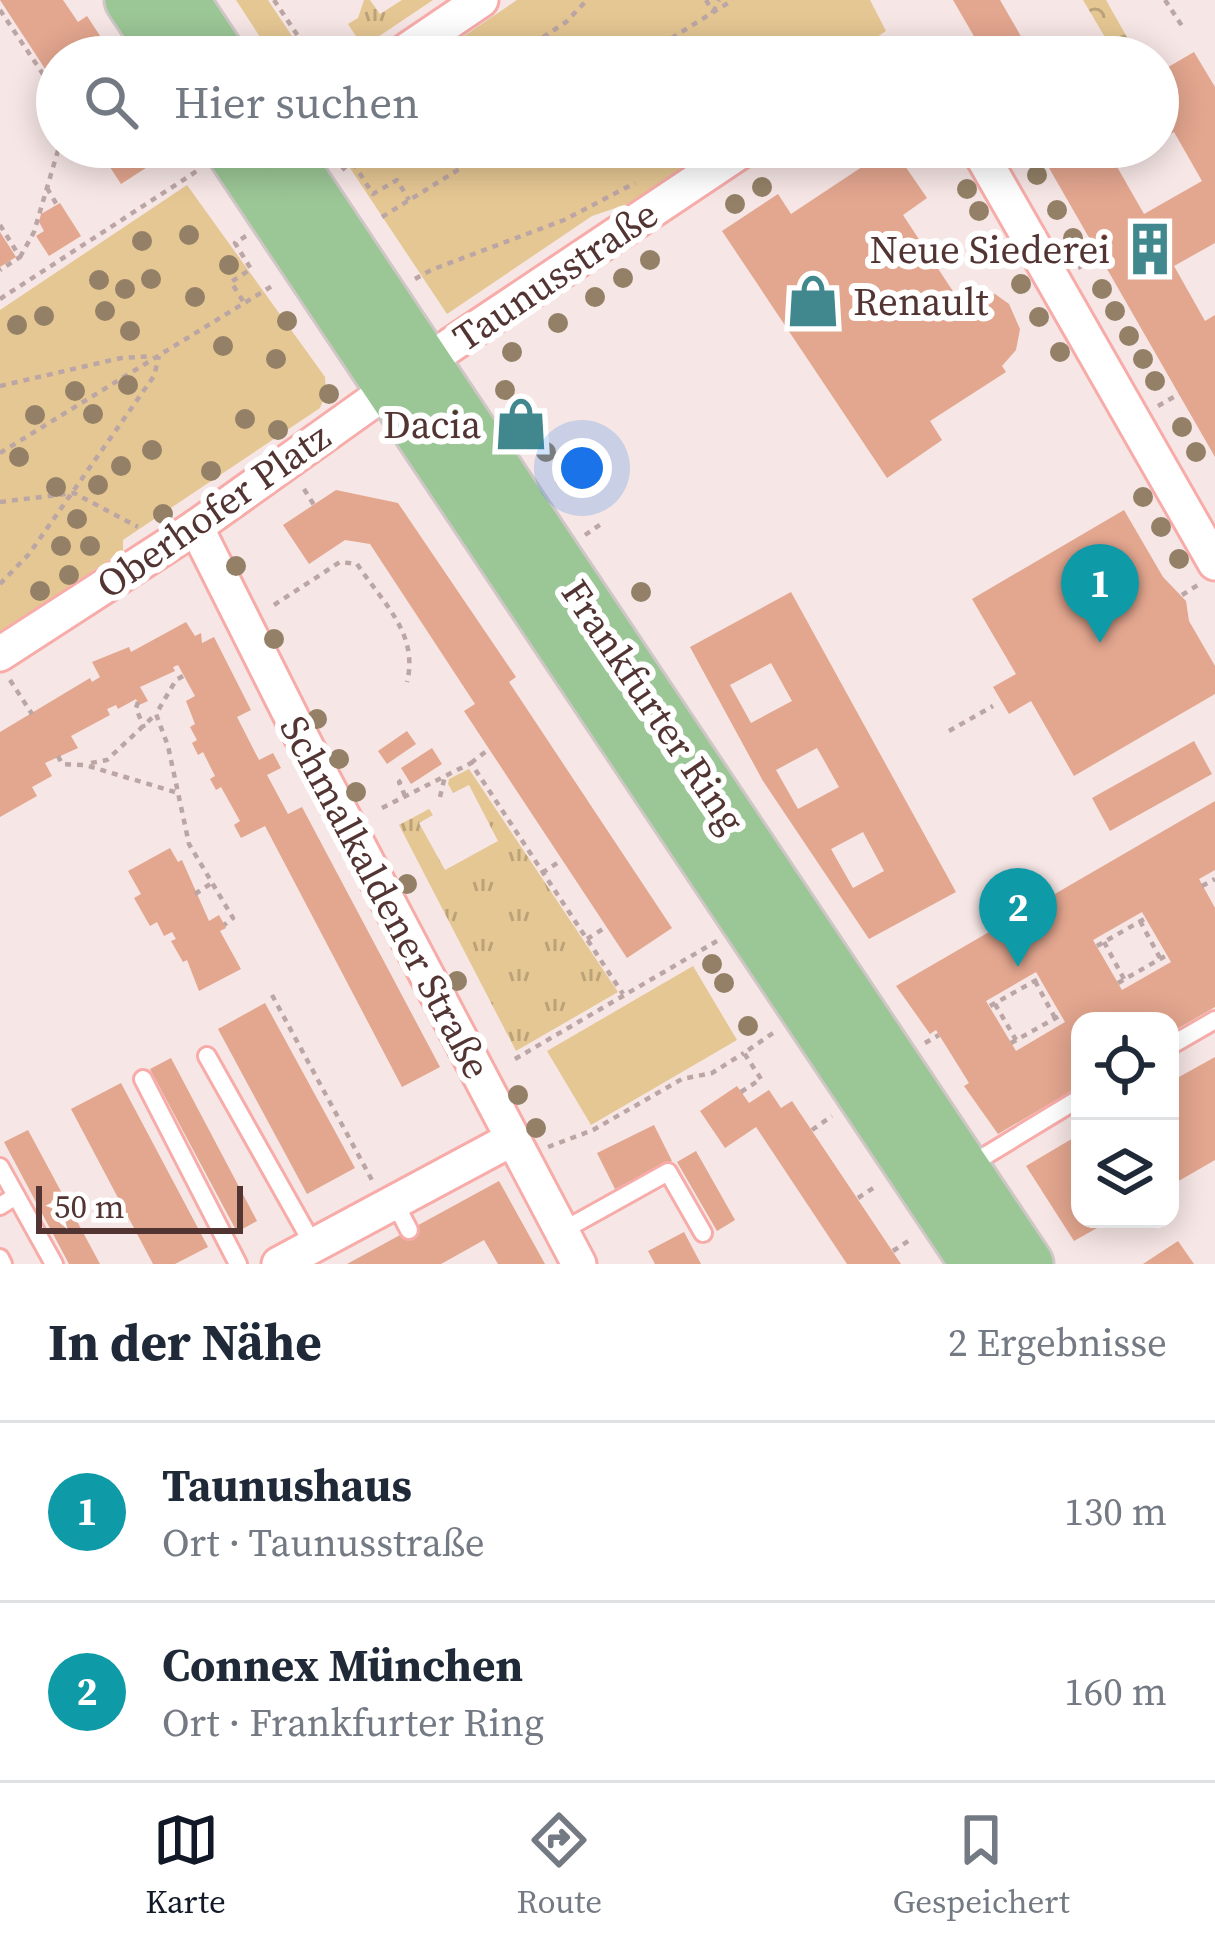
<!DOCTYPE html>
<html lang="de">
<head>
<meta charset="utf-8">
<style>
	:root { --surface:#fff; --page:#f6f6f7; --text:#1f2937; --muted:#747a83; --line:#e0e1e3; --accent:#111827 }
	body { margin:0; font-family:"Source Serif 4",serif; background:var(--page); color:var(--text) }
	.controls { position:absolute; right:36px; bottom:36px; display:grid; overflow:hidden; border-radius:24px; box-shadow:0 6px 30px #0003 }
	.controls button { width:108px; height:108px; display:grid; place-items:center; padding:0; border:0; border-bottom:3px solid var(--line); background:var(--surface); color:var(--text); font:60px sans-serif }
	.scale { position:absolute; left:36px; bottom:30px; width:207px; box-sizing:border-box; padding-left:12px; border:6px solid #523433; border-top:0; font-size:33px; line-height:42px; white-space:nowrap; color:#523433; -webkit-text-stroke:9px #fff; paint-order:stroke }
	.you { position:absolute; left:582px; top:468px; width:42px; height:42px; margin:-30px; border:9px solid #fff; border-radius:50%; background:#1a73e8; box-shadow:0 0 0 18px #1a73e833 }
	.badge { display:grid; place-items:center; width:78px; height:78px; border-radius:50%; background:var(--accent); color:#fff; font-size:39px; font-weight:700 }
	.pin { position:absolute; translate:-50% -99px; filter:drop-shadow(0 3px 6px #0008) }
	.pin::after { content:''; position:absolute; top:63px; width:42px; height:36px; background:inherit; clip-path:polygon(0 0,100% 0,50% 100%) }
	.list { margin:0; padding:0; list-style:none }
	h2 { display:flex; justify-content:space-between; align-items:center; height:156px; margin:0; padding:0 48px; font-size:51px }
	h2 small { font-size:39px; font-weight:400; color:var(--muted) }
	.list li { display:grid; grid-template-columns:78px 1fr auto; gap:36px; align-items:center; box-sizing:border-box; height:180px; padding:0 48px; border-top:3px solid var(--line) }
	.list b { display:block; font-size:45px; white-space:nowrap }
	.list p { margin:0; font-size:39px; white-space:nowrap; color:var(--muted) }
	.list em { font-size:39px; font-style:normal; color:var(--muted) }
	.icon { flex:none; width:66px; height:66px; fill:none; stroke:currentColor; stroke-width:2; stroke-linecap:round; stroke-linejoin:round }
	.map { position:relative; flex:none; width:1215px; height:1264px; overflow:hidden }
	.search { position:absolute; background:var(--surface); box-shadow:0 6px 30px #0003; left:36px; right:36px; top:36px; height:132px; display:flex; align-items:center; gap:30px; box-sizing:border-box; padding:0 42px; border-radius:66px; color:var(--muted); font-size:45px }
	.sheet { height:516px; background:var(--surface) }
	nav { display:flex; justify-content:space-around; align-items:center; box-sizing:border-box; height:168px; border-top:3px solid var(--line); background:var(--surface); font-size:33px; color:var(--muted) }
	nav a { display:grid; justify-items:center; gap:6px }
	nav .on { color:var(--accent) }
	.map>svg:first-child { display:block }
	.grass { fill:url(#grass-tufts) }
	.forest { fill:url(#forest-crowns) }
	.green { fill:#e5c793 }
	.building { fill:#e3a68f; fill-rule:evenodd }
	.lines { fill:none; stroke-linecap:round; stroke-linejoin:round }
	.lane-casing { stroke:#f7aca9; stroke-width:22 }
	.street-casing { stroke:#f7aca9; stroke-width:39 }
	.primary-casing { stroke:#cfc6c6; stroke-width:57 }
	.path { stroke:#bba6a5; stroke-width:4.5; stroke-dasharray:6 6; stroke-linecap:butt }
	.lane { stroke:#fff; stroke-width:16 }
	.street { stroke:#fff; stroke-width:33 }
	.primary { stroke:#9bc695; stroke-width:51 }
	.tree { fill:#938067 }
	.labels { text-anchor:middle; stroke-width:12; stroke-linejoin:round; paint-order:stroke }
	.poi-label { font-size:39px; fill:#523433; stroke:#fff; text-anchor:end }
	.street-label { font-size:39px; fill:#523433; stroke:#fff }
</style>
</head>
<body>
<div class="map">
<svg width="1215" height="1264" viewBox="0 0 1215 1264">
	<defs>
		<pattern id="grass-tufts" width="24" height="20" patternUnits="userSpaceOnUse" patternTransform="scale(3)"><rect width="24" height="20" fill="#e5c793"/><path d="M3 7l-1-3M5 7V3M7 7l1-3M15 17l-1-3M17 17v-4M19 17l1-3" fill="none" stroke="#bca279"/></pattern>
		<pattern id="forest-crowns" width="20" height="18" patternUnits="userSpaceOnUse" patternTransform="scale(3)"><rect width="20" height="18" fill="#e5c793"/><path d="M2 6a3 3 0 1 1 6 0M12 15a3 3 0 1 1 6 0" fill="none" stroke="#bca279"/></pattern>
	</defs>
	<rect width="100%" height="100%" fill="#f6e6e5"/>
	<g class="grass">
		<path d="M236,0H268L306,57H273Z"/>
		<path d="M364,0H370L380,14L402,0H433L363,47L348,24L358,18Z"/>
		<path d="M469,769L618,992L516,1051L399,825L429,809L433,815L419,823L445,870L498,841L469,785L453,793L448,784L449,779Z"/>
	</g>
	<path class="forest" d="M1083,0H1106L1128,39L1112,49Z"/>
	<g class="green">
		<path d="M517,0H870L886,31L847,57H433Z"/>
		<path d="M336,147H713L630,203L592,216L447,314Z"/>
		<path d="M187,185L325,377L326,393L320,408L123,540V551L0,632V310Z"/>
		<path d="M693,966L737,1040L591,1125L547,1051Z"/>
	</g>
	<g class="building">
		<path d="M0,0H63L78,22L87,16L114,57H57V87Z"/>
		<path d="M953,0H1000L1033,57H986Z"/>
		<path d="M1194,52L1215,87V243L1174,266L1205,321L1215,315V457L1037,147H1148L1116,165L1144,214L1202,181L1174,132L1158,141V73Z"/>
		<path d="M97,147H161L147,156L152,164L121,184Z"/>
		<path d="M892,147L927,198L903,215L958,299L981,290L995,294L1009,304L1020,329L1016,350L1002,366L1006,372L930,421L942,440L887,478L722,231L778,194L791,214Z"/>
		<path d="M60,203L81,236L49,256L36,236L44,231L39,222L41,214Z"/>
		<path d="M0,232L16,257L0,267Z"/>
		<path d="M336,490L398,503L516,677L509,682L672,928L627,958L464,711L475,704L370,544L345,540L309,564L283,525Z"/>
		<path d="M1124,510L1163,577L1186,601L1189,621L1215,666V694L1074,776L1031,701L1009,714L993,687L1016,674L972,599Z"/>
		<path d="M791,592L956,892L869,939L763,781L690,647ZM771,663L792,701L751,723L730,685ZM817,748L839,787L798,809L776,770ZM863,832L884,871L853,888L831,849Z"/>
		<path d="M186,622L195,636L201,633L202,643L214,637L251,710L237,717L259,760L273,753L281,768L267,775L288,814L302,807L440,1067L402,1087L265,826L241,838L234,825L240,821L221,787L216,790L210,779L215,776L203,752L198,755L192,743L197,740L190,727L195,724L186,701L195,696L178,665L173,667L175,671L140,687L148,701L139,705L136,699L118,709L116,705L107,709L110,715L71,736L78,748L45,763L52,776L32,787L37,796L0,817V732L90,678L92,682L100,677L92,662L129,647L131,652Z"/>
		<path d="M407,731L416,744L387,764L378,751Z"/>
		<path d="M1194,741L1212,774L1110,831L1092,798Z"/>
		<path d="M432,748L442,764L411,784L401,768Z"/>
		<path d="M1215,801V870L1199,879L1215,908V1007L1170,1033V1021H1080V1086L998,1134L964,1086L969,1083L936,1030L930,1034L896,986ZM1142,912L1171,962L1122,990L1093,940ZM1036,972L1065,1022L1016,1051L986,1001Z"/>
		<path d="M170,848L178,862L182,860L209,921L219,915L226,928L220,931L241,969L199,991L187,960L183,962L171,941L176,939L172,932L164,936L157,922L150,926L134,898L141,894L128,871Z"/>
		<path d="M265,1003L355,1168L307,1194L218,1029Z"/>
		<path d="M1215,1057V1160L1170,1186V1082Z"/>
		<path d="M171,1058L257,1221L237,1232L150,1069Z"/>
		<path d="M121,1083L208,1247L175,1264H153L71,1109Z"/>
		<path d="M737,1086L749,1103L769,1090L781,1108L792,1101L901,1264H847L756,1127L725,1148L700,1111Z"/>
		<path d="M654,1125L672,1161L615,1189L597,1153Z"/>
		<path d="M28,1130L100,1264H69L4,1142Z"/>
		<path d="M1080,1134V1219H1113L1074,1241L1026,1166Z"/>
		<path d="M696,1151L735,1220L717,1231L677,1162Z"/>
		<path d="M499,1181L545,1264H498L484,1240L441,1264H347Z"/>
		<path d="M684,1232L701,1264H655L648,1251Z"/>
		<path d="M1178,1241L1194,1264H1143Z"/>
	</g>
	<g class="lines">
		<defs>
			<g id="lane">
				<path d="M1170,1046L1215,1020"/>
				<path d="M207,1056L314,1246"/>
				<path d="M143,1079L238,1264"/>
				<path d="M970,1165L1080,1098"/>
				<path d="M0,1167L54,1264"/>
				<path d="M395,1203L409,1230"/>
				<path d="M0,1206L16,1196"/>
				<path d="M562,1231L668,1172L703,1233"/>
				<path d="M0,1258L3,1264"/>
			</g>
			<g id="street">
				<path d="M397,57L481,0"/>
				<path d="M977,147L1215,563"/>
				<path d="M196,527L307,748L579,1264"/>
				<path d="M0,654L196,527L451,345L747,147"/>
				<path d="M279,1264L512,1139"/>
			</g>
			<g id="primary">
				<path d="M131,0L169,57"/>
				<path d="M182,0L220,57"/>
				<path d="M230,147L977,1264"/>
				<path d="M280,147L1027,1264"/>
			</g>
		</defs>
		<use href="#lane" class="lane-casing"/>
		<use href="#street" class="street-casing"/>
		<use href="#primary" class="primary-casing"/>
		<g class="path">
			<path d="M274,0L312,57"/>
			<path d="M706,0L713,12"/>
			<path d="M1165,0L1182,26"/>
			<path d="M0,10L57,95"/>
			<path d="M713,12L719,0"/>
			<path d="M1134,55L1135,57"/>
			<path d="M513,57L566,22L587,0"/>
			<path d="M641,57L733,0"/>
			<path d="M353,163L373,194L397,180L409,200"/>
			<path d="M342,170L367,147"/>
			<path d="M47,188L57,205"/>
			<path d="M382,217L495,147"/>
			<path d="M0,225L20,257L0,270"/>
			<path d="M20,257L34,232L59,147"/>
			<path d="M1078,268L1099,256"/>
			<path d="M415,279L431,270L564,220L635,183"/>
			<path d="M0,299L200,169"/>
			<path d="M243,301L231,282L251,269L235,243L246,236"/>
			<path d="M0,386L121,358L153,356"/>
			<path d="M1158,406L1179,394"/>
			<path d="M0,453L272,286"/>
			<path d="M304,489L314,505"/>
			<path d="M0,502L74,493L138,527"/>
			<path d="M585,535L604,522"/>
			<path d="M0,584L29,554L154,376L159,356"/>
			<path d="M1182,595L1198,585"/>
			<path d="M274,605L340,562L357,564C383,603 419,634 407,682"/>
			<path d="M183,676L176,680L156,714L168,746L189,844L233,918L224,925"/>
			<path d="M10,680L32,714"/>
			<path d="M138,702L136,708L144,728"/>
			<path d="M949,731L993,706"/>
			<path d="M58,756L62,764L85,765L175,792"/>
			<path d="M91,763L107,760L156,714"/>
			<path d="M471,763L489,749"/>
			<path d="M405,796L399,782L406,777"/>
			<path d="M440,797L445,776"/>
			<path d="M382,808L471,763L623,994"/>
			<path d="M542,873L562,860"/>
			<path d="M1202,886L1215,879"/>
			<path d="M195,894L212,883"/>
			<path d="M1140,921L1160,958"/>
			<path d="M587,939L606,927"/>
			<path d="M1104,942L1124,979"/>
			<path d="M1097,946L1146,918"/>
			<path d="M1035,981L1055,1018"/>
			<path d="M1118,983L1167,955"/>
			<path d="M272,995L373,1182"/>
			<path d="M995,1004L1016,1040"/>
			<path d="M990,1006L1040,978"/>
			<path d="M925,1043L939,1035"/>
			<path d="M1011,1043L1061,1015"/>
			<path d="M515,1059L717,941"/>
			<path d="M741,1092L761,1079L744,1053L773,1033"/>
			<path d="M812,1130L832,1116"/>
			<path d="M548,1147L593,1130L682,1079L712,1073L744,1053"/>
			<path d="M858,1198L878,1185"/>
			<path d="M893,1251L913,1238"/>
		</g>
		<use href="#lane" class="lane"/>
		<use href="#street" class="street"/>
		<use href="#primary" class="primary"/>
	</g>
	<g class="tree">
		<circle cx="1037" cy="175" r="10"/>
		<circle cx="762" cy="187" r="10"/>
		<circle cx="967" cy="189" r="10"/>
		<circle cx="735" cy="204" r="10"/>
		<circle cx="1057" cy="210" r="10"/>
		<circle cx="979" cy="211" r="10"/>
		<circle cx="189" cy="235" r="10"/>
		<circle cx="1073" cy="238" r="10"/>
		<circle cx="142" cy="241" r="10"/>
		<circle cx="1004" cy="254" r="10"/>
		<circle cx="650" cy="260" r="10"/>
		<circle cx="229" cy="265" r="10"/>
		<circle cx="623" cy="278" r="10"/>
		<circle cx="151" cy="279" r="10"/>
		<circle cx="99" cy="280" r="10"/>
		<circle cx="1021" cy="284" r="10"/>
		<circle cx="125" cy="289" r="10"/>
		<circle cx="1102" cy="289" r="10"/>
		<circle cx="195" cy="297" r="10"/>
		<circle cx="595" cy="297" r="10"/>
		<circle cx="105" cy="311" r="10"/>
		<circle cx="1115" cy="311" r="10"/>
		<circle cx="44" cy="316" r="10"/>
		<circle cx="1039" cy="317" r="10"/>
		<circle cx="287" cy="321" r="10"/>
		<circle cx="558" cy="323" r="10"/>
		<circle cx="17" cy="325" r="10"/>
		<circle cx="130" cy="331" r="10"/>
		<circle cx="1129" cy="336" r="10"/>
		<circle cx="223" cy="346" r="10"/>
		<circle cx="512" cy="352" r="10"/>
		<circle cx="1060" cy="352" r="10"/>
		<circle cx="276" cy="359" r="10"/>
		<circle cx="1143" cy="359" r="10"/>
		<circle cx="1155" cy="381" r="10"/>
		<circle cx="128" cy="385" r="10"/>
		<circle cx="505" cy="390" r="10"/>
		<circle cx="75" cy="391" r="10"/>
		<circle cx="329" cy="394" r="10"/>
		<circle cx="93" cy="414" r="10"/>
		<circle cx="35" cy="415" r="10"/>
		<circle cx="245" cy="419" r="10"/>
		<circle cx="1182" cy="427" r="10"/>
		<circle cx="278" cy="430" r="10"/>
		<circle cx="534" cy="434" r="10"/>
		<circle cx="152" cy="450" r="10"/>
		<circle cx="546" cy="452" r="10"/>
		<circle cx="1196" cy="452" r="10"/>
		<circle cx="19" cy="457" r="10"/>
		<circle cx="121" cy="466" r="10"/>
		<circle cx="211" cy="471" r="10"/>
		<circle cx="565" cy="479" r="10"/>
		<circle cx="98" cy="485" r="10"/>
		<circle cx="56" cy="487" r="10"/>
		<circle cx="1143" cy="497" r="10"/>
		<circle cx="163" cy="514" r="10"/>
		<circle cx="77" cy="519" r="10"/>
		<circle cx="1161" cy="527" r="10"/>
		<circle cx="61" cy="546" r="10"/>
		<circle cx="90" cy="546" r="10"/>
		<circle cx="1179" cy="559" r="10"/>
		<circle cx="236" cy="566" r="10"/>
		<circle cx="69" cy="575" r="10"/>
		<circle cx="40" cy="591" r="10"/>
		<circle cx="641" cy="592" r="10"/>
		<circle cx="274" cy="639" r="10"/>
		<circle cx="317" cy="719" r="10"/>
		<circle cx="339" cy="759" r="10"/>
		<circle cx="356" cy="792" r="10"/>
		<circle cx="407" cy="884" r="10"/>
		<circle cx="712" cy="964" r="10"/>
		<circle cx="457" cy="981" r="10"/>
		<circle cx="724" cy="983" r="10"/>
		<circle cx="748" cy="1026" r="10"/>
		<circle cx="518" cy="1095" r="10"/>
		<circle cx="536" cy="1128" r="10"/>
	</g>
	<defs>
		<symbol id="building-bare" viewBox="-9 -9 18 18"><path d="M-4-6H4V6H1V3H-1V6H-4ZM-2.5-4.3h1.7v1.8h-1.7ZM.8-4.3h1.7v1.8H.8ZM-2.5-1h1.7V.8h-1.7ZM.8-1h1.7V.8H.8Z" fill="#40888d" stroke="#fff" stroke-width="2.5" paint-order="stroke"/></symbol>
		<symbol id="shop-bare" viewBox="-9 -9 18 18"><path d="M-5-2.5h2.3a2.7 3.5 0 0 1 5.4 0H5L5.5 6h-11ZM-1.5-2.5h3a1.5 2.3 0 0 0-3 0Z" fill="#40888d" stroke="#fff" stroke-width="2.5" paint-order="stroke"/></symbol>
	</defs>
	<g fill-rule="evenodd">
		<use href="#building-bare" x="1112" y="211" width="76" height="76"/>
		<use href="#shop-bare" x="775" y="263" width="76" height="76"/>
		<use href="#shop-bare" x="483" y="386" width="76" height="76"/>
	</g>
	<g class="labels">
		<g class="poi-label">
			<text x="1110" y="263">Neue Siederei</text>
			<text x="853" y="315" text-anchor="start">Renault</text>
			<text x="481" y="438">Dacia</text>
		</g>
		<g class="street-label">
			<text transform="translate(555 275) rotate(-34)" y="14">Taunusstraße</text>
			<text transform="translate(213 510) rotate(-35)" y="14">Oberhofer Platz</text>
			<text transform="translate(654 706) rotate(56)" y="14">Frankfurter Ring</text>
			<text transform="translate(386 897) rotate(62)" y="14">Schmalkaldener Straße</text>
		</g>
	</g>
</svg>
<div class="controls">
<button><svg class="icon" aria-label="locate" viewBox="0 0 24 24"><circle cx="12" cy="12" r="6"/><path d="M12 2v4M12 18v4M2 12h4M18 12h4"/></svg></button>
<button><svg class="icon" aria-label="layers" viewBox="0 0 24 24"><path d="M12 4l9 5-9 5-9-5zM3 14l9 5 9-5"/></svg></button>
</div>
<div class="scale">50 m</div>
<div class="you"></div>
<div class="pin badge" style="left:1100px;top:643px;background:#0f9aa8">1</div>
<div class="pin badge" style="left:1018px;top:967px;background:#0f9aa8">2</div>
<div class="search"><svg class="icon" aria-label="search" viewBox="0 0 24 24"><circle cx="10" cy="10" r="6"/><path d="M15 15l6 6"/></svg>Hier suchen</div>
</div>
<section class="sheet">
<h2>In der Nähe<small>2 Ergebnisse</small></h2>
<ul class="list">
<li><span class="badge" style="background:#0f9aa8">1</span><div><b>Taunushaus</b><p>Ort · Taunusstraße</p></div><em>130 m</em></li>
<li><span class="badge" style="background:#0f9aa8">2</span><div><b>Connex München</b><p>Ort · Frankfurter Ring</p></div><em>160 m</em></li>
</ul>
</section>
<nav>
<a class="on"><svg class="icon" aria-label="map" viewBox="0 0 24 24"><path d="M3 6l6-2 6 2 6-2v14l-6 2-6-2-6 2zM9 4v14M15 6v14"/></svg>Karte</a>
<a><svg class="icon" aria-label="directions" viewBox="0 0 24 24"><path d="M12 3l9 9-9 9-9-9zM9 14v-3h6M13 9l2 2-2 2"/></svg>Route</a>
<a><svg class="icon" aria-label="saved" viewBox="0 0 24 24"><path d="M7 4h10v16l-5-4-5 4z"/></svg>Gespeichert</a>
</nav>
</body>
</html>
